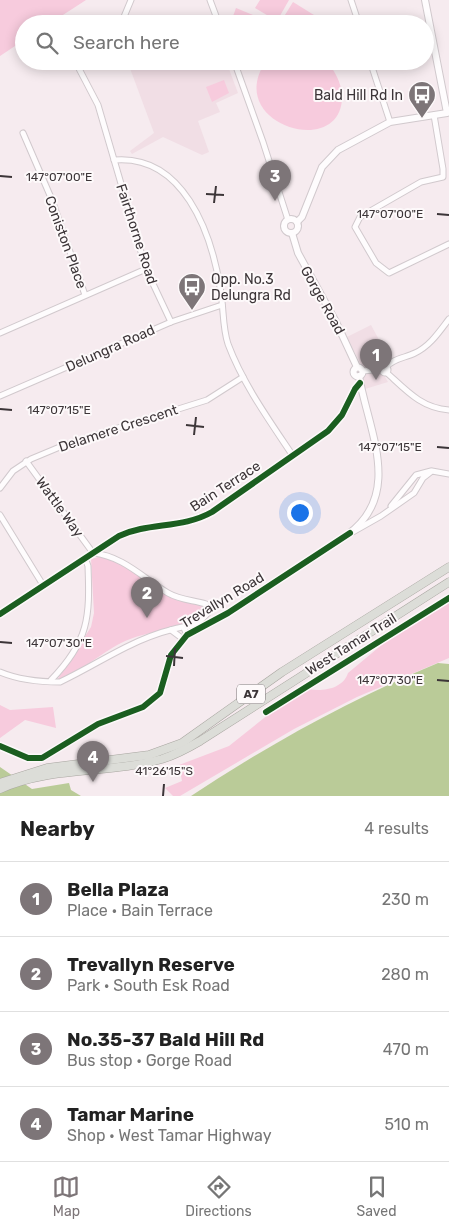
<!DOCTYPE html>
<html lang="en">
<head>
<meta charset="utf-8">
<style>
	:root { --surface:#fff; --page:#f2f2f2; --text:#222; --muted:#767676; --line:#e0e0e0; --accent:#7d7578 }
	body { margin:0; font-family:Rubik,sans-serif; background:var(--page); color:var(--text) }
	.you { position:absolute; left:299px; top:512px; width:18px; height:18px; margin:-12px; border:4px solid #fff; border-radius:50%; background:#1a73e8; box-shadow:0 0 0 8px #1a73e833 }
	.badge { display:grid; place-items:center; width:32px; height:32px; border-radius:50%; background:var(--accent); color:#fff; font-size:16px; font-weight:700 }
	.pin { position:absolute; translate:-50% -41px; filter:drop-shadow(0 1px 2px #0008) }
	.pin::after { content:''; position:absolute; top:26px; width:18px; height:15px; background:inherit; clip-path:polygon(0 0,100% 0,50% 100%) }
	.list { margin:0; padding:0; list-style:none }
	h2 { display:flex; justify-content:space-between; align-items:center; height:65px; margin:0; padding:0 20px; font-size:21px }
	h2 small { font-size:16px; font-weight:400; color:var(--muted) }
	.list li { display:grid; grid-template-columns:32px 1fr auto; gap:15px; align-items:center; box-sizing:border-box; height:75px; padding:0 20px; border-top:1px solid var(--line) }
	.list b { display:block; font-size:19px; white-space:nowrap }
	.list p { margin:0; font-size:16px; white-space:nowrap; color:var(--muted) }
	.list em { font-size:16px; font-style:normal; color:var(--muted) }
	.icon { flex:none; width:28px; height:28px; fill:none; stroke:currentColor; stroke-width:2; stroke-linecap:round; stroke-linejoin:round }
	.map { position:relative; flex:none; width:449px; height:796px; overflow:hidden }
	.search { position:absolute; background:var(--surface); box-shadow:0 2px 12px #0003; left:15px; right:15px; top:15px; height:55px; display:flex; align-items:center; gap:12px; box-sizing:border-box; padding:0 18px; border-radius:28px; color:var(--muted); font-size:19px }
	.sheet { height:365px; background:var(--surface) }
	nav { display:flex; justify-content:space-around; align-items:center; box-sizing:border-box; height:70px; border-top:1px solid var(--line); background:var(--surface); font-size:14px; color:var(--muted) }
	nav a { display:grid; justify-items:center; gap:2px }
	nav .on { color:var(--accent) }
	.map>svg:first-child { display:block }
	.built { fill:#f1dee5 }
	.green { fill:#f7cbdd }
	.water { fill:#bacb98 }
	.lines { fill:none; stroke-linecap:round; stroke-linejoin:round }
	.minor-casing { stroke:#d1c9cd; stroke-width:7 }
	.tertiary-casing { stroke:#d1c9cd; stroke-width:8 }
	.trunk-casing { stroke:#a8a6a0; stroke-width:9 }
	.minor { stroke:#fefcfd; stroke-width:5 }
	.tertiary { stroke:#fefcfd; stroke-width:6 }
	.trunk { stroke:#dcddd8; stroke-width:8 }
	.cycleway-casing { stroke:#fdf9fa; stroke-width:9 }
	.cycleway { stroke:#1b5e20; stroke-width:6 }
	.ticks { fill:none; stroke:#3c3538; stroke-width:2 }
	.labels { text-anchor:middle; stroke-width:4; stroke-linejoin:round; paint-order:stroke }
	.shield { fill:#fdf9fa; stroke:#767072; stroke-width:1 }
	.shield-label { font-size:12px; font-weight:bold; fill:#3c3538 }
	.poi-label { font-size:14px; fill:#3c3538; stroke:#fdf9fa; text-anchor:end }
	.street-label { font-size:14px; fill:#3c3538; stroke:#fdf9fa }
	.ticks-label { font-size:12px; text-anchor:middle; fill:#3c3538; stroke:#fdf9fa; stroke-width:4; stroke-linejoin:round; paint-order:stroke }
</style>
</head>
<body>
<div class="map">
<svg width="449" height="796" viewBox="0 0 449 796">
	<rect width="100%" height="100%" fill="#f6ebef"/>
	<g class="built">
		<path d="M131,61H226L238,93L216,103L220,112L198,121L209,152L202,155L163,137L132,154L130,151L154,133L128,63Z"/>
		<path d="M371,325L384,349L381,370L388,382L365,389L363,377L365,373L347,337Z"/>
	</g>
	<g class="green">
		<path d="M0,0H86L49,24H24V40L0,56Z"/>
		<path d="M260,0H289L277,21L255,8Z"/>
		<path d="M293,2L314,15L309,24L280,23Z"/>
		<path d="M236,8L258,17L255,24H243L232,19Z"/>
		<path d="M266,61H325C334,68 341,83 342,94C345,161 222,125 266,61Z"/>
		<path d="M224,80L229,93L212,102L206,87Z"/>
		<path d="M102,556L117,561L176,600L204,606L205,614C186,630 146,630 121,643C101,653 77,675 57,680L91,627L94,613L91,559Z"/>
		<path d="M449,603V658L357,697L294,729L180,796H173L165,788L182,781L179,765L229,746L269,714L308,689C322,692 343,689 348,673L384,643Z"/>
		<path d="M0,705L10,710L53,707L56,728L25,720L0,738Z"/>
	</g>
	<g class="water">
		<path d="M438,663L449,664V796H191C268,745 353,698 438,663Z"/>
		<path d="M0,767L32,789L69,783L71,790L81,796H0Z"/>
	</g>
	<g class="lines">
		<defs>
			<g id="minor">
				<path d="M210,0L219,24"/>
				<path d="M351,0L359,24"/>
				<path d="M121,24L131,0"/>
				<path d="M75,61L98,105L146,269L171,322"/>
				<path d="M234,61L263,142L288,220"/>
				<path d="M370,61L390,122"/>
				<path d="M434,115L443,169V177L421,182L360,217L355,227L376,263L389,273L449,244"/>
				<path d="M23,133L52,200L85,295"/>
				<path d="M114,160C183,154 211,232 220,287C224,306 222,326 228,344C243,384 269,420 293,456"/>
				<path d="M0,333L146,269"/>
				<circle cx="385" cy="370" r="3"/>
				<path d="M386,367C394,358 405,358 415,353C430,346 439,332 449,319"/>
				<path d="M363,371L382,369"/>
				<path d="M386,372C406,390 421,408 449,410"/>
				<path d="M0,396L171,322L222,305"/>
				<path d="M26,461L93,553C123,556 143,578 168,593C180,600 193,600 206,604L208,613L198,623L184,628L187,635"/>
				<path d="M0,488L13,471L31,459L67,444L207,400L243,377"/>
				<path d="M391,506L416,475L431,471"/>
				<path d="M0,515L43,585"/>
				<path d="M351,533L381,516L414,493L423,478L432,471L449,474"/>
				<path d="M0,614L119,536C149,522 182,529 212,512L328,431L342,415L355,389L360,383"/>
				<path d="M171,630L183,639"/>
				<path d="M0,672C19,680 40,682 60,682C106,660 135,636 187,626"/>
				<path d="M51,680C89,641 90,617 88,566L85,558"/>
			</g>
			<g id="tertiary">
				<circle cx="291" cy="226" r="7"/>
				<path d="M297,222L302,217L322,167L338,150L390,122L447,113L425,0"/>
				<path d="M292,233L298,253L336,322L357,367"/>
				<circle cx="358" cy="372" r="4.5"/>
				<path d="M0,746L28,758H42L98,724L143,707L160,693L171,655L187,635L228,613L347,535C404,494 368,430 359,376"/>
			</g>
			<g id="trunk">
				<path d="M0,783L47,768L149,755L182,743L282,672L449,567"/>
				<path d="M0,789C51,766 109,774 162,759C175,755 188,748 200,741L449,582"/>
			</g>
		</defs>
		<use href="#minor" class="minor-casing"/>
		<use href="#tertiary" class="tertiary-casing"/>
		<use href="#trunk" class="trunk-casing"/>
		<use href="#minor" class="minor"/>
		<use href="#tertiary" class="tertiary"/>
		<use href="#trunk" class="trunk"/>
		<defs>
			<g id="cycleway">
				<path d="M0,614L119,536C149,522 182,529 212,512L328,431L342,415L355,389L360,383"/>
				<path d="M266,712L449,598"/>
				<path d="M0,746L28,758H42L98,724L143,707L160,693L171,655L187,635L228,613L350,533"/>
			</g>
		</defs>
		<use href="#cycleway" class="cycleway-casing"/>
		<use href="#cycleway" class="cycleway"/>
	</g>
	<path class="ticks" d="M0,176L12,177M206,194L224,195M214,203L216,186M437,214L449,215M0,409L12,410M186,425L204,427M194,435L196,417M437,447L449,448M0,642L12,643M166,656L183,658M174,666L175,648M437,680L449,681M163,796L164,784"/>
	<defs>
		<symbol id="bus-pin" viewBox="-11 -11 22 30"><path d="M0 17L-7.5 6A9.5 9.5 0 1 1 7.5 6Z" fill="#7d7578" stroke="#fdf9fa"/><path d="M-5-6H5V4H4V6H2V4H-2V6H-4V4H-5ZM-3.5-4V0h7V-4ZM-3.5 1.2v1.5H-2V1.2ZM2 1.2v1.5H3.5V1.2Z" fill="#fff"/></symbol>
	</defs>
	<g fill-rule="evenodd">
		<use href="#bus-pin" x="406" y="79" width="32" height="43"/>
		<use href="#bus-pin" x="176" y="271" width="32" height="43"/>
	</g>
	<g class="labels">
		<rect class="shield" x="237" y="684.5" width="28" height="19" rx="4"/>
		<g class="shield-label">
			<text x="251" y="698">A7</text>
		</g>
		<g class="poi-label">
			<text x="403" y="100">Bald Hill Rd In</text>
			<text x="211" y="284" text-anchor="start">Opp. No.3<tspan x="211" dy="16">Delungra Rd</tspan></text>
		</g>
		<g class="street-label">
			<text transform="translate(137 234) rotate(72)" y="5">Fairthorne Road</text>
			<text transform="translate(66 242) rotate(70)" y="5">Coniston Place</text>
			<text transform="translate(323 300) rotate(61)" y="5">Gorge Road</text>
			<text transform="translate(110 348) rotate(-24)" y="5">Delungra Road</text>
			<text transform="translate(118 428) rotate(-18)" y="5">Delamere Crescent</text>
			<text transform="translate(225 486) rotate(-33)" y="5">Bain Terrace</text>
			<text transform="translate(60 507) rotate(54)" y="5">Wattle Way</text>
			<text transform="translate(222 600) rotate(-31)" y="5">Trevallyn Road</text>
			<text transform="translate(351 644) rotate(-32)" y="5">West Tamar Trail</text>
		</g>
	</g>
	<g class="ticks-label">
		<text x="59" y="181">147°07'00"E</text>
		<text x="390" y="218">147°07'00"E</text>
		<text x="59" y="414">147°07'15"E</text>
		<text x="390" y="451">147°07'15"E</text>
		<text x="59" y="647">147°07'30"E</text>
		<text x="390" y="684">147°07'30"E</text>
		<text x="164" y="775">41°26'15"S</text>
	</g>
</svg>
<div class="you"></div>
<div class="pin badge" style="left:376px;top:380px">1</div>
<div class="pin badge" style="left:147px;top:618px">2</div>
<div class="pin badge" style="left:275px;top:201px">3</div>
<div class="pin badge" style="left:93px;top:782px">4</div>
<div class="search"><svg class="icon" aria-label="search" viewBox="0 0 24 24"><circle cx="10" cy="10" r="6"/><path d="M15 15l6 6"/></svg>Search here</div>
</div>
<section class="sheet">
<h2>Nearby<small>4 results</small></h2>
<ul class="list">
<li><span class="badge">1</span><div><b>Bella Plaza</b><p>Place · Bain Terrace</p></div><em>230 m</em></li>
<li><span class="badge">2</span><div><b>Trevallyn Reserve</b><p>Park · South Esk Road</p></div><em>280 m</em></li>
<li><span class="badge">3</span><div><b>No.35-37 Bald Hill Rd</b><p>Bus stop · Gorge Road</p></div><em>470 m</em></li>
<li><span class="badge">4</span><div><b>Tamar Marine</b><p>Shop · West Tamar Highway</p></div><em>510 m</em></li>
</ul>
</section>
<nav>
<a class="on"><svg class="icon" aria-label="map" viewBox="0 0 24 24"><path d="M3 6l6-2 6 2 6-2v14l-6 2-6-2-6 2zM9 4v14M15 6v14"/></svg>Map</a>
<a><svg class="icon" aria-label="directions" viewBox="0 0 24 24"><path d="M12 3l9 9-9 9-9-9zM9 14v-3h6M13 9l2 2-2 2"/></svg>Directions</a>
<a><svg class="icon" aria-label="saved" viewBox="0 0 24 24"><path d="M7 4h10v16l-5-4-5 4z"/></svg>Saved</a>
</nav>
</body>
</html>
